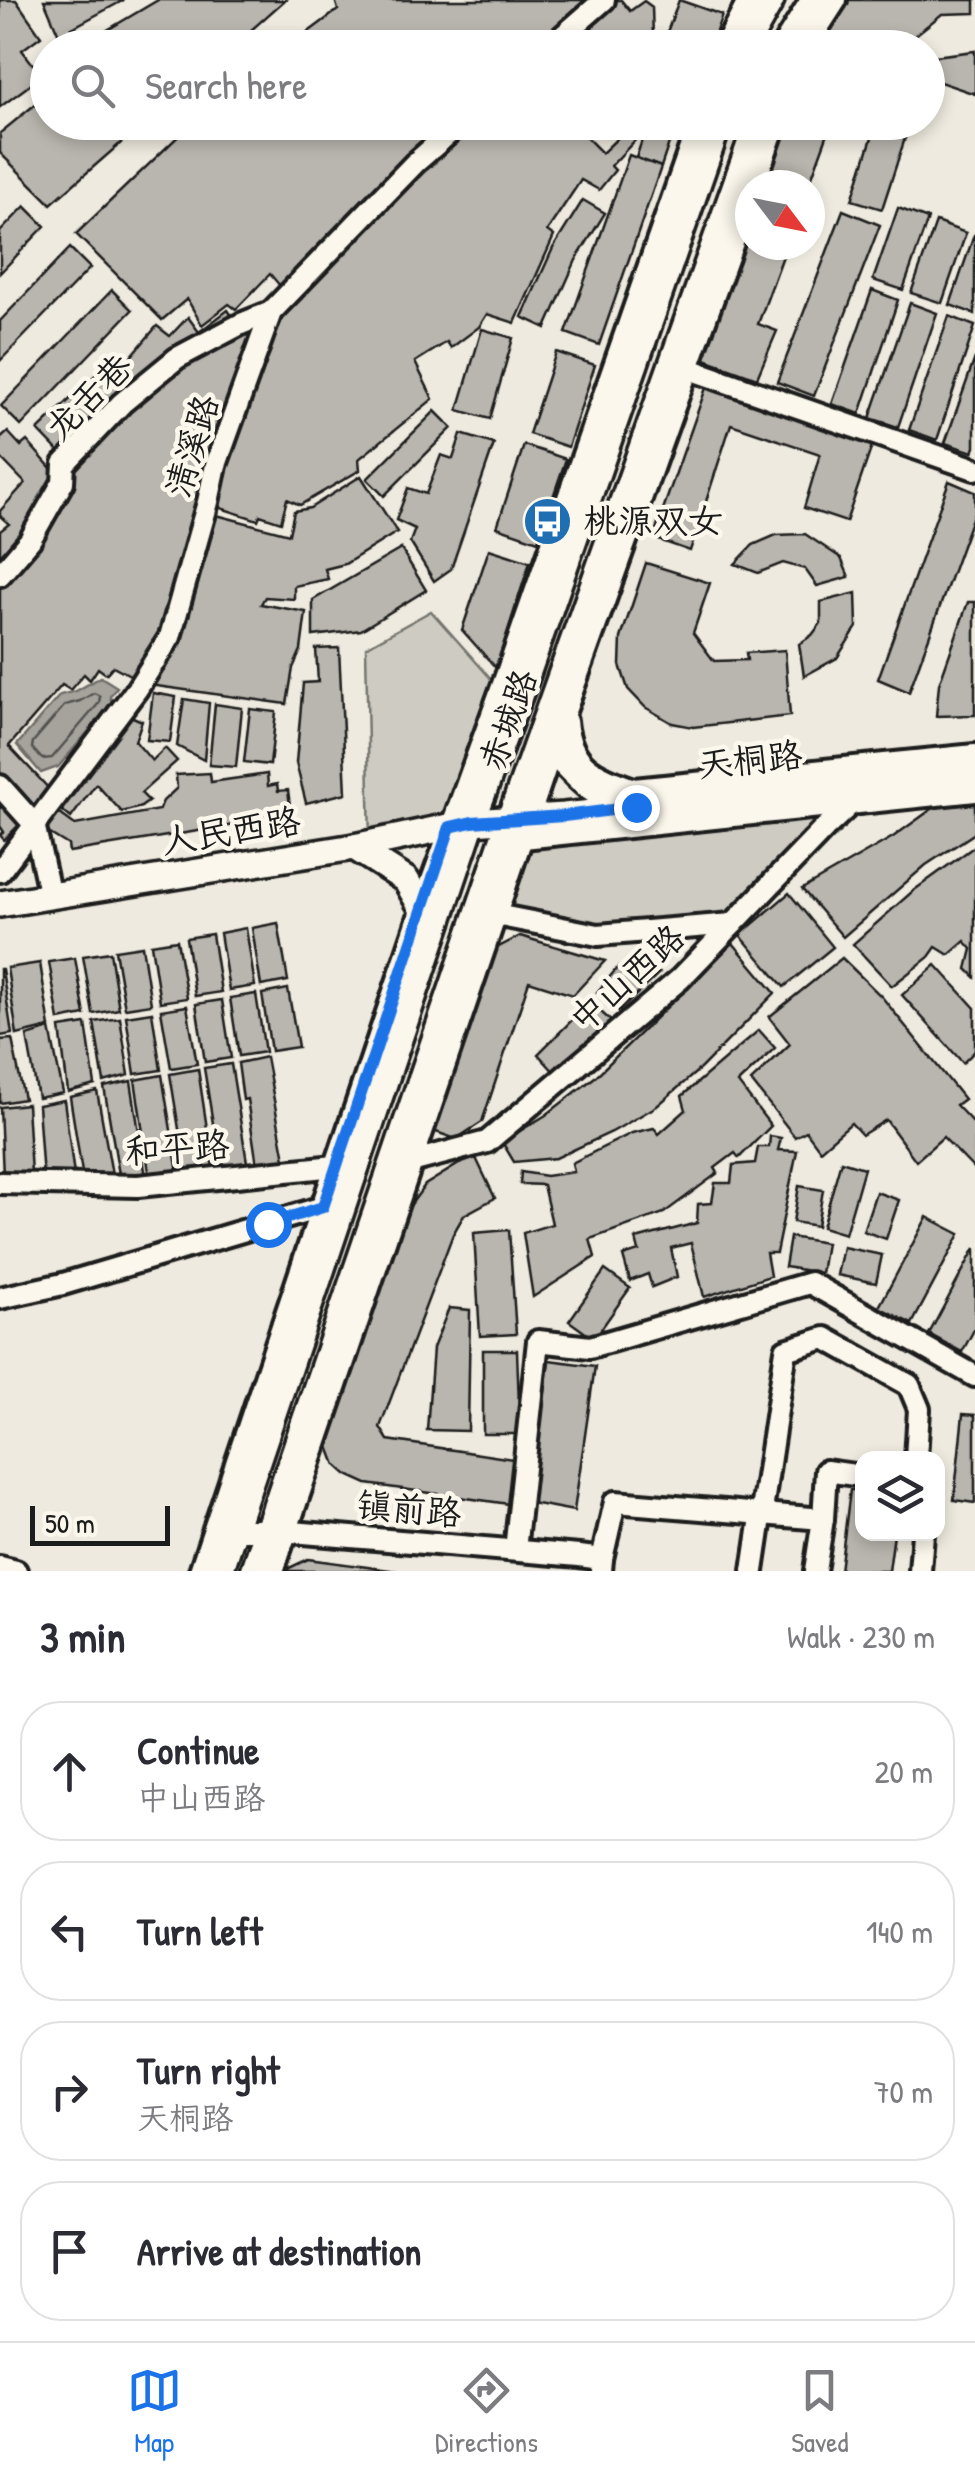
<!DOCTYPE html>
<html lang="en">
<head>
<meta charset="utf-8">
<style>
	:root { --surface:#fff; --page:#f2f2f3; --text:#2b2b33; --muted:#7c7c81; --line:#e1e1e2; --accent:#1a73e8 }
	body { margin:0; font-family:"Patrick Hand","LXGW WenKai TC",sans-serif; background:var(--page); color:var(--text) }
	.controls { position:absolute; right:30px; bottom:30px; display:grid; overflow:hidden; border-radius:20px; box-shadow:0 5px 15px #0003 }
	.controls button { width:90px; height:90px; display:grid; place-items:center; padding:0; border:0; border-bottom:2px solid var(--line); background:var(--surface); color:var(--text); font:50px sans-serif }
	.compass { position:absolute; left:735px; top:170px; width:90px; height:90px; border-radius:50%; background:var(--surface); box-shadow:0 5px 15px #0003; rotate:122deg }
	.scale { position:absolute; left:30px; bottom:25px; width:140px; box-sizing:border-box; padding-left:10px; border:5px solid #1c1c1c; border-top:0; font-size:28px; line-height:35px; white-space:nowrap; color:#1c1c1c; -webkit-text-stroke:8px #fbf7ec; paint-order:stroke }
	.stop { position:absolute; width:30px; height:30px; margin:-22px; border:8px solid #1a73e8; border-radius:50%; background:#fff }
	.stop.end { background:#1a73e8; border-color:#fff; box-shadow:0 2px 10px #0008 }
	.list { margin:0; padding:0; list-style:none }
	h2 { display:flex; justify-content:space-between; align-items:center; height:130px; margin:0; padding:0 40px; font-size:42px }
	h2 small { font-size:32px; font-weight:400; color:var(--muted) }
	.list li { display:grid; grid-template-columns:65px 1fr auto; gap:30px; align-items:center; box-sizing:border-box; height:140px; margin:0 20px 20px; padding:0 20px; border:2px solid var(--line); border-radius:40px }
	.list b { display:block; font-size:38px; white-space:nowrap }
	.list p { margin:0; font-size:32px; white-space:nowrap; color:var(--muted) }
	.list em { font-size:32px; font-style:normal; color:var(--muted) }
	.icon { flex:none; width:55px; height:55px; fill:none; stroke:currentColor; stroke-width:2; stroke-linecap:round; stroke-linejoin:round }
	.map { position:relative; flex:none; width:975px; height:1571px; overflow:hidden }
	.search { position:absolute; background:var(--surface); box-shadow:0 5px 15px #0003; left:30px; right:30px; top:30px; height:110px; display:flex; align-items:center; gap:25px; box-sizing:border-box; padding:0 35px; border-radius:55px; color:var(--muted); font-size:38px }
	.sheet { height:770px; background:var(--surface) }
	nav { display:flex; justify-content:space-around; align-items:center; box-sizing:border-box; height:140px; border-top:2px solid var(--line); background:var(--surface); font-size:28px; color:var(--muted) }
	nav a { display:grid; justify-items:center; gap:5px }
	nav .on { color:var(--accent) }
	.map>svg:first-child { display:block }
	.green { fill:#ceccc2; stroke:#75746f; stroke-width:2.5 }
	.water { fill:#a6a39d; stroke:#6f6d69; stroke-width:2.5 }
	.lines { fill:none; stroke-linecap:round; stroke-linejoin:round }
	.shore { stroke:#535250; stroke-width:2.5 }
	.building { fill:#b9b6af; stroke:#1c1c1c; stroke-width:2.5 }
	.minor-casing { stroke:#1c1c1c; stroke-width:28 }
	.major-casing { stroke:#1c1c1c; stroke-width:32 }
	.minor { stroke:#fbf7ec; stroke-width:20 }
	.major { stroke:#fbf7ec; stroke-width:25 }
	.route { stroke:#1a73e8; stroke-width:12 }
	.labels { text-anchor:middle; stroke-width:9; stroke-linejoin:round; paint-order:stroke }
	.street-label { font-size:35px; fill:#1c1c1c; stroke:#fbf7ec }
	.poi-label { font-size:35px; fill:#1c1c1c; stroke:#fbf7ec; text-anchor:start }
</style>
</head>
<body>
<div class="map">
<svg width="975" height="1571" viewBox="0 0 975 1571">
	<rect width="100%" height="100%" fill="#eeeadf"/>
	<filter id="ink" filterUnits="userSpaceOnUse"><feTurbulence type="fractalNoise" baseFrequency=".01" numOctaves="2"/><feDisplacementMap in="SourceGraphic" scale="20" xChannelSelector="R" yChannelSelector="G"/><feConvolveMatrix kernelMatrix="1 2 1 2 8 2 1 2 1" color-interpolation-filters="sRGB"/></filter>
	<g filter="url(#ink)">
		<g class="green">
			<path d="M431,611L501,690L451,827L370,844L366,647Z"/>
			<path d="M849,804L733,924L598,935L496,915L523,838Z"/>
		</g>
		<path class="water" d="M101,677L117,687L110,696L112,704L58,767L41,773L17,745L60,695L76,691Z"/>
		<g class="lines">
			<path class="shore" d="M94,693L100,696L99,703L52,758L42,759L32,748L33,742L65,705L80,701Z"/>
		</g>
		<g class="building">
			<path d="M0,0H16L41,36L22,50L42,76L0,107Z"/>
			<path d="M44,0H124L59,35Z"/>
			<path d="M158,0H285L231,48H77Z"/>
			<path d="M335,0H597L543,48H287L338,10Z"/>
			<path d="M611,0H621L630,11L644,1L652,7L653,37L641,48H564Z"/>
			<path d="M679,0L722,15L710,48H661Z"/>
			<path d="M845,0H975V13L942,14L899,48H817Z"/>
			<path d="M975,51V94L928,78L935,56Z"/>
			<path d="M48,94V122H145L51,204L0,153V133Z"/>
			<path d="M193,122H455L286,293L270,274L236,309L229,304L202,325L187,299L162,320L76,234Z"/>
			<path d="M466,122H512L516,127L522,122H581L590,131L584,135L602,153L628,128L638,137L611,166L615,170L599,190L581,180L547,231L554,236L515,323L487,314L479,327L451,348L447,342L415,362L433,399L359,459L360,470L300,505L287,499L281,522L260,515L258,520L211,505L271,318Z"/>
			<path d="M787,122H832L809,185H764Z"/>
			<path d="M877,122H889L908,129L882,209L852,200Z"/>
			<path d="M645,131L670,140L661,167L636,158Z"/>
			<path d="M629,155L661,167L599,345L566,333Z"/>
			<path d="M583,200L605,213L576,260L546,328L522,317L553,248Z"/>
			<path d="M25,206L45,226L0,273V232Z"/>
			<path d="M898,208L928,219L903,290L873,280Z"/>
			<path d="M843,210L880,225L814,396L777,382Z"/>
			<path d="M936,222L966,233L942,303L911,293Z"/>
			<path d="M750,225V245H787L758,324L777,331L757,378L702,358Z"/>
			<path d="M974,235H975V314L950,305Z"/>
			<path d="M70,248L90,268L0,361V321Z"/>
			<path d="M112,290L132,310L21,426L1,406Z"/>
			<path d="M872,290L898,300L860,414L832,404Z"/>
			<path d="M910,303L937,313L898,427L870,418Z"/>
			<path d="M228,310L236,322L63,456L38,430L116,355L124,365L157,326L170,336L188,317L199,332Z"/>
			<path d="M949,316L975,326L937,440L909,430Z"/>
			<path d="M248,325L262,332L209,513L289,534L294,511L310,508L361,476L397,532L345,564L325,569L328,579L294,586V599L265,597L261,604L306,612L301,650L293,668L287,704L149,685L113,666L106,674L98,668L90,680L84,674L70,690L62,685L9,746L51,791L31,812L0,778V582L42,523L75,483L68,473L167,370Z"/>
			<path d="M482,329L513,338L490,419L458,410Z"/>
			<path d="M556,352L595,365L568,447L529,434Z"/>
			<path d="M975,358V447L973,452L945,443Z"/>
			<path d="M708,382L874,440L846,522L804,508L820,454L731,424L690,551L653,538Z"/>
			<path d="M435,411L452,428L384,496L367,479Z"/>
			<path d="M8,432L21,446L27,441L58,476L21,542L0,563V531L9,524L0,516V511L25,483L0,457V439Z"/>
			<path d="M461,434L494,444L451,569L434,581L410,542L415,529L396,520L408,488L426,494L441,455L453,459Z"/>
			<path d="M524,445L566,459L538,541L497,527Z"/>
			<path d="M949,481L975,492V510L909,692L878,679Z"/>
			<path d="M805,534L841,558L849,577L817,586L805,569L783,563L758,573L735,564L753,545L776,535Z"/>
			<path d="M401,549L426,590L361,630L313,636V600Z"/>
			<path d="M489,549L530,562L496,668L462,630Z"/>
			<path d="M646,563L710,583L693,633L714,661L747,660L746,653L785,650L790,716L693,727L672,723L645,707L628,689L620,665L621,638Z"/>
			<path d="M856,593L857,627L837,658L804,676L799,644L812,635L821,623V602Z"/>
			<path d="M968,602H975V715L936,716L939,684Z"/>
			<path d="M339,648L346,793L306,803L296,763L303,683L318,682L316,649Z"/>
			<path d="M153,693L176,697L170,742L147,740Z"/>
			<path d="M184,699L209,703L204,760L177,746Z"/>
			<path d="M215,704L242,708L236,767L209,765Z"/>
			<path d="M250,709L276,712L270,765L244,762Z"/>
			<path d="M126,714L142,721L135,741L152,761L165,748L177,761L141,793L149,801L141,807L122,812L96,784L71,818L58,807Z"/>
			<path d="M210,773L211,782L267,774L268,786L277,784L278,791L288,790L291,813L247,823L69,852L68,845L42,829L56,811L75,825L159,810L163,801L177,788L176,775Z"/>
			<path d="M0,797L22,822L4,840L0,835L4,832L0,826Z"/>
			<path d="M967,798H975V833L926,865L843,937L802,889L893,837L932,809Z"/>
			<path d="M975,846V977L967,969L972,949L965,941L949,955L936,947L929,957L892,986L853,944L913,891Z"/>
			<path d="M789,893L833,947L784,987L740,935Z"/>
			<path d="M278,923L288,981L261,986L252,928Z"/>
			<path d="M246,928L255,986L229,990L220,933Z"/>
			<path d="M212,934L221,992L195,996L186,938Z"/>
			<path d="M520,936L605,961L573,995L529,981L482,1122L456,1139L433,1131L497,948Z"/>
			<path d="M177,940L187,998L160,1002L151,944Z"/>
			<path d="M733,943L775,993L701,1068L657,1106L612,1132L556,1158L514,1162L502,1142L546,1115L595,1077Z"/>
			<path d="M142,946L151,1004L125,1008L115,950Z"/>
			<path d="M110,952L119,1009L93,1014L83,956Z"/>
			<path d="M75,958L85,1015L59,1020L49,962Z"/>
			<path d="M842,958L882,997L964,1099L956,1105L975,1125V1170L943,1137L916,1161L886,1120L862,1135L851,1123L820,1150L806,1131L795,1137L751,1081L790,1044L769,1017Z"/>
			<path d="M40,963L50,1027L17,1035L7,968Z"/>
			<path d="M936,965L975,1008V1051L963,1063L902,995Z"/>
			<path d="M618,967L659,973L619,1011L597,992Z"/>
			<path d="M0,969H2L12,1034L0,1036Z"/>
			<path d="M288,989L298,1047L271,1051L262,994Z"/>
			<path d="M256,994L265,1052L239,1056L230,998Z"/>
			<path d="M222,1000L231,1058L205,1062L196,1004Z"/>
			<path d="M590,1002L611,1021L557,1075L538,1054Z"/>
			<path d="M187,1006L197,1064L171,1068L161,1010Z"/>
			<path d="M152,1012L161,1070L135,1074L126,1016Z"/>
			<path d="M120,1018L129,1075L104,1082L94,1022Z"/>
			<path d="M86,1024L95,1085L68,1092L60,1028Z"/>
			<path d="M50,1029L63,1093L38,1098L27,1036Z"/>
			<path d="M759,1030L775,1048L738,1083L771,1126L739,1158L735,1153L715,1168L718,1173L664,1213L590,1239L595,1257L533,1297L523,1233L552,1224L543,1185L520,1184L521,1172L546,1176L574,1172L572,1163L632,1133L654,1128L659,1134L686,1110L682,1096Z"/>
			<path d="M12,1039L24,1099L0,1103V1040Z"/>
			<path d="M266,1057L285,1159L257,1165L247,1099L243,1100L238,1063Z"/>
			<path d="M231,1064L247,1162L220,1167L204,1068Z"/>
			<path d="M198,1069L213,1168L186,1172L170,1074Z"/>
			<path d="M162,1075L178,1173L150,1178L135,1080Z"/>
			<path d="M131,1081L146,1177L120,1180L104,1087Z"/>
			<path d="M97,1091L113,1180L83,1179L70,1097Z"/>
			<path d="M64,1100L74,1175L43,1178L38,1105Z"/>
			<path d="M27,1104L31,1174L3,1176L0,1107Z"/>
			<path d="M770,1136L781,1138L778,1150L797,1151L776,1253H766L770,1276L704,1297L691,1243L671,1248L677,1277L652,1287L648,1274L630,1281L623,1256L639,1251L636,1239L697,1223L698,1204L712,1203L715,1183H731L733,1165L755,1163L758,1147H769Z"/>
			<path d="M476,1158L495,1198L464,1215L453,1234L380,1427L388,1440L513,1459L509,1504L367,1484L347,1475L336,1465L328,1444L332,1420L404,1214L425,1185L459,1164Z"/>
			<path d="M841,1161L864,1168L845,1234L822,1227Z"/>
			<path d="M799,1186L823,1190L817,1226L793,1222Z"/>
			<path d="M876,1192L899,1200L886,1239L863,1231Z"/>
			<path d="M927,1217L960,1234L912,1324L879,1307Z"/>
			<path d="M509,1230L516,1334L480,1336L474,1233Z"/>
			<path d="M790,1237L826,1243L821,1273L785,1267Z"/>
			<path d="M843,1247L882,1255L876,1283L837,1275Z"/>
			<path d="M975,1248V1328L962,1352L929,1334Z"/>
			<path d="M605,1270L630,1288L594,1339L569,1321Z"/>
			<path d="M449,1308L470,1310L468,1431L427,1430L433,1348Z"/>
			<path d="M483,1350H517L520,1434H483Z"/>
			<path d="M549,1360L595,1366L574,1511L531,1503Z"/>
			<path d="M963,1414L975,1415V1503L954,1500Z"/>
			<path d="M850,1490H862V1534H894L889,1571H840Z"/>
			<path d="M308,1559L397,1571H283Z"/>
		</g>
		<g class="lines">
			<defs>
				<g id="minor">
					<path d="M549,48L604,0"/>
					<path d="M724,48L749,0"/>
					<path d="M805,48L836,0"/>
					<path d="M754,185L776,122"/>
					<path d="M675,364L975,469"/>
					<path d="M0,575L30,540L63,482L64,464L122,403L177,358L241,324L271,312"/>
					<path d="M566,721C570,765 595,776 634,789L975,755"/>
					<path d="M0,786L34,824L50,896"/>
					<path d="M523,838L975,791"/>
					<path d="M0,871L137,689L170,637L208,502L216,465L271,312L415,163L462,122"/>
					<path d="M496,915L598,935L733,924"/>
					<path d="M403,1164L487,1142L680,979L825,828L872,784"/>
					<path d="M0,1183L138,1186L345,1165"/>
					<path d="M0,1298L63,1284L323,1207"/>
					<path d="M823,1519L826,1471L862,1476"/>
					<path d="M234,1530H268L579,1556L602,1559L601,1571"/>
					<path d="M515,1550L538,1341L590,1347L810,1283L975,1376"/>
					<path d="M602,1559L615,1502L823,1519L815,1571"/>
					<path d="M0,1567L16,1571"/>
					<path d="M200,1571L422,908L507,673L699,122"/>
					<path d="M273,1571L565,711L750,195"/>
					<path d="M753,1571L786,1350L825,1338L909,1385L919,1409L916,1458"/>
					<path d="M920,1571L923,1534"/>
				</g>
				<g id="major">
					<path d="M744,48L771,0"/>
					<path d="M784,48L814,0"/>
					<path d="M550,719L553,751C577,776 594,798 630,806"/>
					<path d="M354,847L406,880L422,908L424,949"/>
					<path d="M0,904L354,847L472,822L564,816L975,773"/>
					<path d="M220,1571L472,822L525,680L719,122"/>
					<path d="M254,1571L510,819L758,122"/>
				</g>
			</defs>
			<use href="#minor" class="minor-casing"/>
			<use href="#major" class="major-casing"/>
			<use href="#minor" class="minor"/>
			<use href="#major" class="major"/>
		</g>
	</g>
	<g class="lines" filter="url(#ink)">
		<path class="route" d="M268,1224L323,1207L450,827L472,822L564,816L636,807"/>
	</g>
	<defs>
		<symbol id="bus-disc" viewBox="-11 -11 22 22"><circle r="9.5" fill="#1f6fb2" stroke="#fbf7ec"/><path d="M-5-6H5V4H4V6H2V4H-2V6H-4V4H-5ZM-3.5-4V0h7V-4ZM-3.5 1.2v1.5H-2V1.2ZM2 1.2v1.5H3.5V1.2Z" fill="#fff"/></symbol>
	</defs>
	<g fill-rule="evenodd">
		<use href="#bus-disc" x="520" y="494" width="55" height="55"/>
	</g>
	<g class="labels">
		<g class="street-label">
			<text transform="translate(89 397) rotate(-45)" y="12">龙舌巷</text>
			<text transform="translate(192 446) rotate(-73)" y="12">清溪路</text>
			<text transform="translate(508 720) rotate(-70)" y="12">赤城路</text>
			<text transform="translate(750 760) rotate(-6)" y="12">天桐路</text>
			<text transform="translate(231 831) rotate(-9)" y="12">人民西路</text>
			<text transform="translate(627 978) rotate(-42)" y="12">中山西路</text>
			<text transform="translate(177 1148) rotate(-4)" y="12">和平路</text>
			<text transform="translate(409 1509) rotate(5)" y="12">镇前路</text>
		</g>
		<g class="poi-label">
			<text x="583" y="533">桃源双女</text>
		</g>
	</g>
</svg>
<div class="controls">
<button><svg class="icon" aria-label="layers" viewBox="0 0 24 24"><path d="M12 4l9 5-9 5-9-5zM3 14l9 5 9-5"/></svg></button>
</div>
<svg class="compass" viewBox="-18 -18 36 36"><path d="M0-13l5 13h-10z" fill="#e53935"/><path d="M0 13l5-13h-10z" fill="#7c7c81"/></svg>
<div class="scale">50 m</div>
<div class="stop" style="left:268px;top:1224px"></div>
<div class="stop end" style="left:636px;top:807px"></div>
<div class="search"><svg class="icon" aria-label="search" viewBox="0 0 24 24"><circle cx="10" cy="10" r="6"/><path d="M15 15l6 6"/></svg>Search here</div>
</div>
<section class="sheet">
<h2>3 min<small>Walk · 230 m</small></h2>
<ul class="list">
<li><svg class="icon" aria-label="ahead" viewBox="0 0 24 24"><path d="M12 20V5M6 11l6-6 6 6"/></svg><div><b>Continue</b><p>中山西路</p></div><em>20 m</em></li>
<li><svg class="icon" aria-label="left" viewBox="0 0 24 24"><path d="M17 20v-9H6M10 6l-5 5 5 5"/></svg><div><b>Turn left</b></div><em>140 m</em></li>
<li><svg class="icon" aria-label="right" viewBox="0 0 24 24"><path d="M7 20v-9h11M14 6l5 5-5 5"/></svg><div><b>Turn right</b><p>天桐路</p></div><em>70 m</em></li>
<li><svg class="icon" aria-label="arrive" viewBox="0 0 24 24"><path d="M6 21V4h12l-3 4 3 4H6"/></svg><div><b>Arrive at destination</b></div></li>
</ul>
</section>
<nav>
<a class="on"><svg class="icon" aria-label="map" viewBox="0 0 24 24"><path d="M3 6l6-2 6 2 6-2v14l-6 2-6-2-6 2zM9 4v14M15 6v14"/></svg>Map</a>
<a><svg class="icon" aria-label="directions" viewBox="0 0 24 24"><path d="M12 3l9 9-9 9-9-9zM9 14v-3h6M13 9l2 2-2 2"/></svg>Directions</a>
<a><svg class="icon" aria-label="saved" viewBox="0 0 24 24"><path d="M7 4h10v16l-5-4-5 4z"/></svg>Saved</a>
</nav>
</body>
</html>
